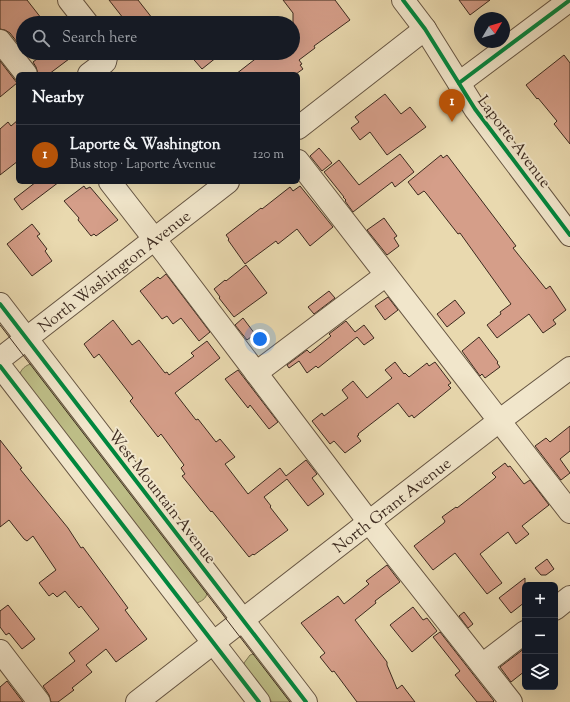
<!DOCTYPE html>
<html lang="en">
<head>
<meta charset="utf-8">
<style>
	:root { --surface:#171b24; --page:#20242c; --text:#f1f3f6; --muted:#9ea1a6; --line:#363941; --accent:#b45309 }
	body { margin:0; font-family:"Sorts Mill Goudy",serif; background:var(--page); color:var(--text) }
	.controls { position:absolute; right:12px; bottom:12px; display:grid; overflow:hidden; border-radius:6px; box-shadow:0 4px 16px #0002 }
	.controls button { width:36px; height:36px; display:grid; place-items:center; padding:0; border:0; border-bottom:1px solid var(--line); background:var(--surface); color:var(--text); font:20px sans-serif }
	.compass { position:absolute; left:474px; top:12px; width:36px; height:36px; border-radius:50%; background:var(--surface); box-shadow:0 4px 16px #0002; rotate:52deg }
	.you { position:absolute; left:260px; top:339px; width:14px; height:14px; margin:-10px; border:3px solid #fff; border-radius:50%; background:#1a73e8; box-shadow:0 0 0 6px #1a73e833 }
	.badge { display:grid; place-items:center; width:26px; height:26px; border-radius:50%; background:var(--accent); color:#fff; font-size:13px; font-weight:700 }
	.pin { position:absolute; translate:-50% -33px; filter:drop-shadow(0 1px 2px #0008) }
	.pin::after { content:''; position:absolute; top:21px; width:14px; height:12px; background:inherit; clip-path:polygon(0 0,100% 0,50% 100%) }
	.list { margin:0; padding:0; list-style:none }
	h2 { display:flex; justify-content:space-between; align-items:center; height:52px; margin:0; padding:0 16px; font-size:17px }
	h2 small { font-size:13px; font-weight:400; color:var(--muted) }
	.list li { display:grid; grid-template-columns:26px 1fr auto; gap:12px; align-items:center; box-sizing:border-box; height:60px; padding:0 16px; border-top:1px solid var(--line) }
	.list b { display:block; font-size:15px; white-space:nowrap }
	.list p { margin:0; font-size:13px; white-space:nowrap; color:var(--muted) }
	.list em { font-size:13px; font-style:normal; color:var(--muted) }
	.icon { flex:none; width:22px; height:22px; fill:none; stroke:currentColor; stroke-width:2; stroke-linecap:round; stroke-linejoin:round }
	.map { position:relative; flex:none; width:570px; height:702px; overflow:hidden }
	.search { position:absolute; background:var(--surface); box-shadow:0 4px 16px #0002; left:16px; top:16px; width:284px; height:44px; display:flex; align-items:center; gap:10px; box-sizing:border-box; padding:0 14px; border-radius:22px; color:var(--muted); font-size:15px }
	.panel { position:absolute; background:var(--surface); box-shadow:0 4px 16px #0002; left:16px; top:72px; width:284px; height:112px; border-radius:6px }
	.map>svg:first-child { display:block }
	.green { fill:#bdbd86; stroke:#7c7452 }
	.building { fill:#d59e89; stroke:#3c2a1f }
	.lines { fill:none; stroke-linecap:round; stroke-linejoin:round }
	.minor-casing { stroke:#675643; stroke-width:24 }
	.minor { stroke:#f1e6cb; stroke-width:22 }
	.tram { stroke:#3c2a1f; stroke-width:1 }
	.cycleway-casing { stroke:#f1e6cb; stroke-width:6 }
	.cycleway { stroke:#00873e; stroke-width:4 }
	.labels { text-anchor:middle; stroke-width:4; stroke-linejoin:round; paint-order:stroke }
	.street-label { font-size:16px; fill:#3c2a1f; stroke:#f1e6cb }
</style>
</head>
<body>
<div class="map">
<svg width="570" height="702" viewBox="0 0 570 702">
	<rect width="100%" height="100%" fill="#e9d9af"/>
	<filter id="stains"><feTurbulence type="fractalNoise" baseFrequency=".005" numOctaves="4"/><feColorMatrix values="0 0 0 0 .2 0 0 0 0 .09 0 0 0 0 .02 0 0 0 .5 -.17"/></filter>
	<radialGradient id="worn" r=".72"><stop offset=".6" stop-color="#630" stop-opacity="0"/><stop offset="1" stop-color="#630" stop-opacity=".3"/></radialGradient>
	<g class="green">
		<path d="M33,363L208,591C206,598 204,600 197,603L192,601L22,379L20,373C23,367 27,365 33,363Z"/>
		<path d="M257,653L297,702H272L246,669L244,663L250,655Z"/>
	</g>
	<g class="building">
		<path d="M0,0H27L45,23H23V37L17,42L10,33L5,30L0,29Z"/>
		<path d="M109,0H138L156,23H127Z"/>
		<path d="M283,0H335L350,20L314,46L315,48L299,60L302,64L300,65L303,69L296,74H236L263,53H293V13Z"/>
		<path d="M459,0H490L470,15Z"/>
		<path d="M45,53H77L49,74H38L36,67L33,62Z"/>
		<path d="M188,53H222L202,69Z"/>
		<path d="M564,55L570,63V144L554,124L557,121L538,98L537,99L526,85Z"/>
		<path d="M0,61L17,83L0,97Z"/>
		<path d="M385,94L401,114L410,107L426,127L387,155L370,132L360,140L351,128L359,122L355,117Z"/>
		<path d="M18,120V161L0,175V129L8,122L11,126Z"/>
		<path d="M319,148L332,163L322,171L310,156Z"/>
		<path d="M400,154L414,172L395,187L392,182L353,212L345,201L346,200L343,197H344L324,172L339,160L359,185Z"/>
		<path d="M441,155L443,158L447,155L516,246L513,248L546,289L550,286L566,310L553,320L556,324L543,333L529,314L497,338L487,325L501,314L500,312L511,304L460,233L458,234L426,193L424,191L418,195L408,182Z"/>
		<path d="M36,182H59L22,210L14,199Z"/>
		<path d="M84,186L86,189L90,187L118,220L96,236L94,234L91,236L78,220L79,218L64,201Z"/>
		<path d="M300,186L333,227L310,246L297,229L278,244L276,241L245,264L228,240L229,239L226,235L261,208L262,209L290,187L293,191Z"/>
		<path d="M384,218L397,236L394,238L399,246L387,255L367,230Z"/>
		<path d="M32,224L40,234L37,236L47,249L45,251L52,261L32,276L7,244Z"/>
		<path d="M246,265L267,293L234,317L219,298L220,297L214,289L225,280L226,281Z"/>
		<path d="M166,274L210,332L199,341L181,318L173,324L167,316L162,319L140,291L158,277L160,279Z"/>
		<path d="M329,291L335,298L314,314L308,307Z"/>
		<path d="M388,297L398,310L385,320L375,306Z"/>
		<path d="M455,300L465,313L447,327L437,314Z"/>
		<path d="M243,318L255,334L247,340L235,325Z"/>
		<path d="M113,320L132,345L139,340L165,373L167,372L169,375L194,356L191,353L207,341L220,358L175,393L196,420L198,419L216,442L220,439L235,457L225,464L248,494L280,468L286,476L306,460L317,474L312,478L324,494L308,506L287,479L264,497L271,506L270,507L288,530L254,555L253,554L249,557L212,511L211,512L182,476L185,474L181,468L184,465L161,434L158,437L148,424L130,401L133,398L99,354L94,358L84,344Z"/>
		<path d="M346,321L355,332L364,325L374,338L364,345L357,337L318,368L316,366L307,373L299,361L289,368L287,365L307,350L310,353L331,336L329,334Z"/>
		<path d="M479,337L498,362L497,363L500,367L485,378L482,374L480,376L462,351Z"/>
		<path d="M395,362L404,374L405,373L409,377L427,363L429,366L435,362L451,383L448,385L451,388L414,418L412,415L409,417L398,403L358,434L359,435L357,436L361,441L345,453L334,441L330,444L312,421L322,413L324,416L348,398L342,390L353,381L367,398L392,378L385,370Z"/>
		<path d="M238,370L278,422L269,429L250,405L248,408L225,379Z"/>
		<path d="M570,426V451L560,459L570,473L561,480L535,446L546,438L550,442Z"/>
		<path d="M0,440L22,468L20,469L68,528L81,548L83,547L128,608L125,610L147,639L116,662L106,649L86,665L92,672L72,688L74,690L58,702H51L49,695L43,686L75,661L69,653L99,629L81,606L79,608L65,591L57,597L53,593L49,596L39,583L56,570L33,536L27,541L24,539L9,520L0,527Z"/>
		<path d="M505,463L508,467L510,466L524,484L530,480L549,505L522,526L529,534L516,544L508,532L480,554L502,583L487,594L455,553L433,570L414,546L444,523L445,521L442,517L456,507L457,508L494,479L496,477L492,473Z"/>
		<path d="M547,559L554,569L546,575H541L535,568Z"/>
		<path d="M387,565L400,582L375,601L376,603L355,620L387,662V665L397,689L402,685L415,702H357L334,671L332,672L320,657L325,653L301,623L338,596L344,604L369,584L366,581Z"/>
		<path d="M525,578V602L511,613L499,598Z"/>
		<path d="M8,605L35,639L22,649L9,633L6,635L0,627V611Z"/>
		<path d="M413,607L423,620L427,618L437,631L412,652L390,625Z"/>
		<path d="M464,612L473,624L468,628L459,616Z"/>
		<path d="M440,632L494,701L493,702H477L455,675L460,671L433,637Z"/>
		<path d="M525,648V671L511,682L500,667Z"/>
		<path d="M7,681L23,702H0V687Z"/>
	</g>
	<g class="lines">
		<defs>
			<g id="minor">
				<path d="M69,0L87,23"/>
				<path d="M403,0L425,29L475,109L570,235"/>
				<path d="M0,41L26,74"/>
				<path d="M89,74L105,62L107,53"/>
				<path d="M459,83L570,0"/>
				<path d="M298,128L425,29"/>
				<path d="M298,161L570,512"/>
				<path d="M110,182L166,254L369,522L511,702"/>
				<path d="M0,304L306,702"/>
				<path id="s1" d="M0,359L228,182"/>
				<path d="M0,366L259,702"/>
				<path d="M256,373L386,275"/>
				<path d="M555,609L570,597"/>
				<path d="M0,651L39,702"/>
				<path d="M482,665L525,632"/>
				<path id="s2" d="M137,702L499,421L570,368"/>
			</g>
		</defs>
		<use href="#minor" class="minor-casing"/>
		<use href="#minor" class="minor"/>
		<path class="tram" d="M0,325L290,702"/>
		<defs>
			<g id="cycleway">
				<path d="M403,0L425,29L475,109L570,235"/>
				<path d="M459,83L570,0"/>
				<path d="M0,304L306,702"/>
				<path d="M0,366L259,702"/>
			</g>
		</defs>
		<use href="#cycleway" class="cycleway-casing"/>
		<use href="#cycleway" class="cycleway"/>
	</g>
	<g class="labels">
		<g class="street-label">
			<text transform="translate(515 141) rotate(53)" y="6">Laporte Avenue</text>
			<text dy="6" stroke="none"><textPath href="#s1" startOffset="144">North Washington Avenue</textPath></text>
			<text transform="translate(163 496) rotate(52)" y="6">West Mountain Avenue</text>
			<text dy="6" stroke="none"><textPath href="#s2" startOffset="322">North Grant Avenue</textPath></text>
		</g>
	</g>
	<rect width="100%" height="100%" filter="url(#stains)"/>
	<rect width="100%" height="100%" fill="url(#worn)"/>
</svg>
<div class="controls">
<button>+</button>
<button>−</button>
<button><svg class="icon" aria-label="layers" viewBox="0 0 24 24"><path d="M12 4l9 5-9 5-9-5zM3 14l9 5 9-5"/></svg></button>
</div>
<svg class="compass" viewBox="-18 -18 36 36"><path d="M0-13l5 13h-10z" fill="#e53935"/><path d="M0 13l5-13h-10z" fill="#9ea1a6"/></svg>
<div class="you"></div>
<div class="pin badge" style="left:452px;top:122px">1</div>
<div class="search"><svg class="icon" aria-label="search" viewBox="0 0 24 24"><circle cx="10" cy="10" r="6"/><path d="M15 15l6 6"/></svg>Search here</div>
<section class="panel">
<h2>Nearby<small></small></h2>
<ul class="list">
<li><span class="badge">1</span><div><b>Laporte &amp; Washington</b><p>Bus stop · Laporte Avenue</p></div><em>120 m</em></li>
</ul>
</section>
</div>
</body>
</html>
